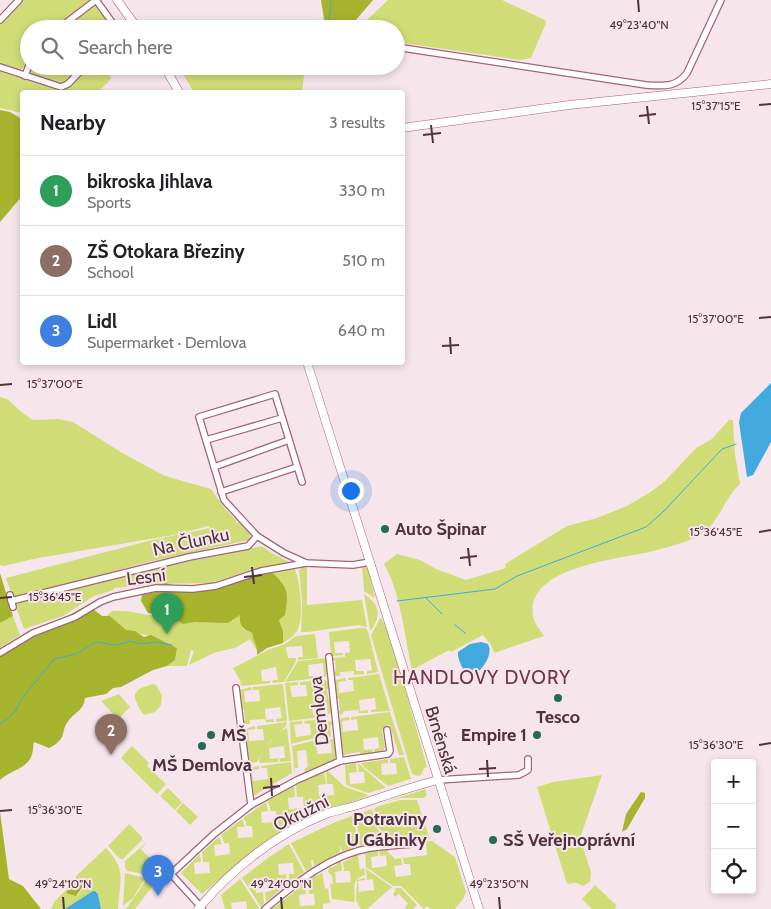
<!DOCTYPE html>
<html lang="en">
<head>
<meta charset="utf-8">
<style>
	:root { --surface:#fff; --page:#f2f2f2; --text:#202124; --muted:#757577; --line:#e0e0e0; --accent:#1a73e8 }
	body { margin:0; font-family:Cabin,sans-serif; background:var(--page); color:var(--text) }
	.controls { position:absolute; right:15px; bottom:15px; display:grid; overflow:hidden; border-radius:5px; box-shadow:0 2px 8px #0003 }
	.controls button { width:45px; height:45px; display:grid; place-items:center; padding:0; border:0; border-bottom:1px solid var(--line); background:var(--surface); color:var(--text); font:25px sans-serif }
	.you { position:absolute; left:350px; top:490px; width:18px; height:18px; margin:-12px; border:4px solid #fff; border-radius:50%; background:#1a73e8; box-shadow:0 0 0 8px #1a73e833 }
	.badge { display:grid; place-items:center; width:32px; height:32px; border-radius:50%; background:var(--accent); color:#fff; font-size:16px; font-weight:700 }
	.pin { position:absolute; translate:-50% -41px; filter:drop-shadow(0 1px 2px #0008) }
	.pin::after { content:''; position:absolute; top:26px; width:18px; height:15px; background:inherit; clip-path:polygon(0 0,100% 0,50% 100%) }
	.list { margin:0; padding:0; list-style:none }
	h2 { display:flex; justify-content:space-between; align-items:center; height:65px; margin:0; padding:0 20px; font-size:21px }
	h2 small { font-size:16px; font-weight:400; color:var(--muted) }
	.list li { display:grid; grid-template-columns:32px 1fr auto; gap:15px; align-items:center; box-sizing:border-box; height:70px; padding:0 20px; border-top:1px solid var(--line) }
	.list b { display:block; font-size:19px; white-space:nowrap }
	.list p { margin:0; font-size:16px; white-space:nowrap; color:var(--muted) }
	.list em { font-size:16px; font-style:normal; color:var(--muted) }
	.icon { flex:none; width:28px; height:28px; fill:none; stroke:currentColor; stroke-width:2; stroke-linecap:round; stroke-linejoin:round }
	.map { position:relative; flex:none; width:771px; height:909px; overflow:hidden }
	.search { position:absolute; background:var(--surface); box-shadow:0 2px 8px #0003; left:20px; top:20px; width:385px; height:55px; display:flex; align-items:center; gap:12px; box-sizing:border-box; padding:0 18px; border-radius:28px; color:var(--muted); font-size:19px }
	.panel { position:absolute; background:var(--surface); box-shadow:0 2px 8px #0003; left:20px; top:90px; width:385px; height:275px; border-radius:5px }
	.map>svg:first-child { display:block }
	.green { fill:#d0dd76 }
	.forest { fill:#a6b32c }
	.water { fill:#42a9df }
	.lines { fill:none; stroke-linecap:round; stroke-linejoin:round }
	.stream { stroke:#42a9df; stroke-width:1 }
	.street-casing { stroke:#a6627d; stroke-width:8 }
	.secondary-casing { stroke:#a6627d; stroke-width:9 }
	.street { stroke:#fff; stroke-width:5.5 }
	.secondary { stroke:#fff; stroke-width:8 }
	.ticks { fill:none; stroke:#50323d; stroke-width:2 }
	.poi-dot { fill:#276a5b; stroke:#f6e6eb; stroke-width:2 }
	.labels { text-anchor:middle; stroke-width:4; stroke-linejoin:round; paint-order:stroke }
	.poi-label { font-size:18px; font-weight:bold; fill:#50323d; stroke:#f6e6eb; text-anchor:start }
	.street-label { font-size:18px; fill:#50323d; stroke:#f6e6eb }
	.neighbourhood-label { font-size:19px; letter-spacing:1px; fill:#72334e; stroke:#f6e6eb }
	.ticks-label { font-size:12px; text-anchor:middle; fill:#50323d; stroke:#f6e6eb; stroke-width:4; stroke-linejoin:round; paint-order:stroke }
</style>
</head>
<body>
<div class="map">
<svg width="771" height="909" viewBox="0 0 771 909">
	<rect width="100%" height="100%" fill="#f6e6eb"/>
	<g class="green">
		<path d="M23,0H90L53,29H29C29,42 32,59 21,70L0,63V24L8,14Z"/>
		<path d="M388,0H502L545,20L546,23L531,58L520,60L396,42V29H364L366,21Z"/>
		<path d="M95,6L99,9L114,29H63Z"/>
		<path d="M31,66H80L66,81L60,84L34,75L29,70Z"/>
		<path d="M88,66H108L111,79L98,92H22V113L0,108V70L61,90L68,87Z"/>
		<path d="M178,66H305L302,92H194Z"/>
		<path d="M0,397L7,399L24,414L33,420L58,419L73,422L124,454L165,476L211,489L225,509L237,521L235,523L239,522L250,534L249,540L148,562L13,598L6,578L148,541L210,528L208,526L179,534L33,559L4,566L0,565Z"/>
		<path d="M729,420H733L735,454L740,484C724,498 719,524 700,535C686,543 665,548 649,552C618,559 525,567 533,616C534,623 540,630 544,636L494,653L491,645L483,635L451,652L449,650L412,670C404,635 402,596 384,564L397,554L420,560L436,569L466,580L506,568L505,564L567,526L597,518L627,506L652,491L665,481L696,448L712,439Z"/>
		<path d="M262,546L270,552L289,562V564L250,571L210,583L156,584L114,588V590L94,596L63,616L24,629L15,604L157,568Z"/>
		<path d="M307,565V605L362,600L367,627L358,625L308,632H301L302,600L299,571L302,566Z"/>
		<path d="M362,566L368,568L375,598L364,591Z"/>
		<path d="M282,568L295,569C300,583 304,615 298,629C295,635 288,640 283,643V631L279,620L270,570Z"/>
		<path d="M364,594C379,604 382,615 371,630H370Z"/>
		<path d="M112,611H126L166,618L185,623L240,615L243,629L252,633C253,640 258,645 257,651L250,639L235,648L216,652L189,665L194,651L191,650L187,666H167L175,660L177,648L155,637L123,630L106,621L107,615Z"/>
		<path d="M13,616L20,635L0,648V623Z"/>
		<path d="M381,617L386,627L397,660L427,767L424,768L421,775L417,776L412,774L372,639L371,635Z"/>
		<path d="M361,628H365L368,631L378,672L367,674V671L372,670L370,659L355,660L356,671H364V674L354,675V671L340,672V676H334L333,672L336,671L335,660H332L331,658L345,657V653L350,652L349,641L334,642L335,653H343V655L331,656L329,632Z"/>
		<path d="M315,634L318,658L298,660V657H303L302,646L286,647L288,658H296V661L284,682L272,683L273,680H278L276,667L261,670L262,681H270V683L243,686L240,684L241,682L233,668L268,650L285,644L296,636Z"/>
		<path d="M327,658L328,673L325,677L319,678V675H324L323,663L308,665L309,676H317V678L285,682L298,661Z"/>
		<path d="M379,674L390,711L371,712V710L376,709L375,698L359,700L360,711L368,710V713H359L358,710L344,711L342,715L338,713V711L340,710L339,699H335V680L345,678L346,681L338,682L339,693L354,691L353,680H348V678Z"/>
		<path d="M325,680L329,683L330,689H327L328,699H331V713L323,717V714H328L327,703L312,704L313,715H321V717L289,721L285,683L298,682V685L290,686L292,697L307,696L306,685H300V682Z"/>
		<path d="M153,684L156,685L162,695L161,705L155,712L144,715C140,710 138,706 136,701C131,689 145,687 153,684Z"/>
		<path d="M283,684L287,721L276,722V719L282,718L280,707L265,709L266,720L274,719V722H266L265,719L250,720V724H245L243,721L245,720L244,709H241L240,690L251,687L252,690L244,691L245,702L260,701L259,690H253V687Z"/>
		<path d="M119,694L130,707L118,719L101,701Z"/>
		<path d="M390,712L404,755H399L390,725L386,726L387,729L382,730L385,747L382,753L375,754L374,749L379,748L378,737L363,739L364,750L372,749L373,754L361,756L360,752L346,754V756L342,753L339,722L342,718L349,717L350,720L342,721L343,732L358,730L357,719L351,720V717Z"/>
		<path d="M328,719L327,721L332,722L333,725H330L331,737L311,739L291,744L290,722L302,721V724L294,725L296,737L311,735L310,724H305L304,721Z"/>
		<path d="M287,722L286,726L270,741L257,762L250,764L246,761H249L248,750H245L244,729L255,726V729L248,730L249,741L264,740L263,729H257V726Z"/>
		<path d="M287,728L291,761L280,762L279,758H285L284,746L269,748L270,759L278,758V762L260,763L259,760C264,749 275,732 287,728Z"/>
		<path d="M335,739L337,755L334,760L304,774L305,768L308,767L306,750L297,751L298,768H295V776L292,746L312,741L323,740V742L316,743L317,754L332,753L331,742H326V740Z"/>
		<path d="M132,746L149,763L147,766L166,784L157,794L121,758Z"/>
		<path d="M404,757L411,779L388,786L364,767L361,763L388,759V763L381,764L382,775L397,774L396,763H390V759Z"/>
		<path d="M291,762L292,773L250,798L248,768L259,766V769L251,770L253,781L268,779L267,768H261V766Z"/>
		<path d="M358,763L385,787V788L368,793L346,785L345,765L356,763L357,772L349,773L350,784L365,783L364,772H359Z"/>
		<path d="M326,771H328L345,787L366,794L368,796L332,809L238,864L202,894L181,873L200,854L201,862L194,863L195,874L210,873L209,862H203L202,852L219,837L222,844L214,845L215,856L230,854L229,843H224L223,839L221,835L242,819L245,827H237L238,838L253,837L252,826H246V822L243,818L266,802L268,811L261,812L262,823L277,822L276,811H270V806L267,801L294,786L295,797L288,798L289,809L304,808L303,797H297L296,785L324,772L326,784L318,785L319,796L334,795L333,784H327Z"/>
		<path d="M602,775L580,838L591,872L590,882L583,886L576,883L567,884L537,787L553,782Z"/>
		<path d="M168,788L182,802L175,810L160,796Z"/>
		<path d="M425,789L427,795L424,798H400L373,806Z"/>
		<path d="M400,800H417L430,839L400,841L399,831L397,832L398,841H388L378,827L374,810L376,807Z"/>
		<path d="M183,803L198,817L190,825L176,811Z"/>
		<path d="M372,809L377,828L387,842L371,843L370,837H368L369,844L360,846L356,817L368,810Z"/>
		<path d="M352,816H354L358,846L342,852L341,847H340V853L314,866L313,860H311L312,867L306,871L291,843L333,823Z"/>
		<path d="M129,824L142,837V840L123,859H120L108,846Z"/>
		<path d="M148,841L141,849L161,870H153L145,874L127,871L125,867V861Z"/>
		<path d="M426,841H432L455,857L466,892L463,899L455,909H431L427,906L424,909L401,886H393L366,867L365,851L378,850V856L371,857L372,868L387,866L386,855L380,856L379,849L388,848V852L395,859L401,858L402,865L394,866L396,877L411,875L410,864H404L403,858L427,855Z"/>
		<path d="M289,844L304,872L289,883V874H294L293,863L278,864L279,875L286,874L287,884L266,902L265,892L271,891L270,880L255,882L256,893L263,892L264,903L261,907L242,878L269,857Z"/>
		<path d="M106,848C127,870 120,881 118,909H101L98,894L95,891L65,909H51L54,902L69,887L66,893L78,895L82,889L80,878L76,880V876Z"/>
		<path d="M358,853H360L358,856L360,870L364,868L365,875C350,880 355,887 355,901L353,902L332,899L330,883L333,885L332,876L328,872L330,865L331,868L337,865L336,863L341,860L342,871L335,872L336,883L351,882L350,871H344L343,862L352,858V857Z"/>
		<path d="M366,869L392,887L367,909H361L356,900L357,880L365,878V880L358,881L359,892L374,890L373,879L367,880Z"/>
		<path d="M322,870H324L322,872L325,889L328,888L330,903L323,904V909H268L272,906L274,908L305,883L306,894L299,895L300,906L315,905L314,894H309L307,880L316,874L317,876L322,873Z"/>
		<path d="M155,872H161L162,874L135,909H126L149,876Z"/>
		<path d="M125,873L145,878L133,898L123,906Z"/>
		<path d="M240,879L259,908L258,909H247L246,901L231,903L232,909H225L221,895Z"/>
		<path d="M595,885L617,906L614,909H592L582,899Z"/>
		<path d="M394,888H401L417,905L413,909H406L405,907L408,904L399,894L395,897L393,894L396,889Z"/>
	</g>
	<g class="forest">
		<path d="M321,0H373L349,28L330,29L325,25Z"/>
		<path d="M0,110L10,112L22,119V196L0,222Z"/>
		<path d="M259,569L270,570C288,588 289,590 285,615L279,620L283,631V643L267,648L257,655C258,646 253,641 252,633C243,629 239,626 240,615L228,623L195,622L183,624L168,615L148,613L141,601L143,591L145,589L166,583L189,590L229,580Z"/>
		<path d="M0,573L13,616L0,623Z"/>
		<path d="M82,608L93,609L102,616H110L126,630L135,631L144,637L151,635L177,648L175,660L167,666L153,670L121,687L113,688L106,694L85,698C84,710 75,712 69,720C59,732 69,738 49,748L34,742C33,747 33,755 30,759C23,770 9,771 0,780V655Z"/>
		<path d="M641,792L645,793V798L627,829L622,832L626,814Z"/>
		<path d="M0,812L9,879L23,886L41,909H0Z"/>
		<path d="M76,878L82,880L83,886L76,896L66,893Z"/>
	</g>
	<g class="water">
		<path d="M771,383V442L753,475L747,477L739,422L741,413Z"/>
		<path d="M481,642L488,644C494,655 481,672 471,677C464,673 457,660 458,652L470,644Z"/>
		<path d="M93,891H95L98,894L101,909H65Z"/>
	</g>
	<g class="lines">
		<g class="stream">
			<path d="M329,23C328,14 333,9 330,0"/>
			<path d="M426,598L442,614"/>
			<path d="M397,601L495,589L517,576L646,527L664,511L722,449L736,444"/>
			<path d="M455,625L465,633"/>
			<path d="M0,724L9,718L12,714L16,711L21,700L54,659L76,654L96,642L114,645L126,643L130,641L141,644L155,642L172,645"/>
		</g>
		<defs>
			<g id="street">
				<path d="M96,0L117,29"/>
				<path d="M0,20L19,0"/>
				<path d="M58,29L96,0"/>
				<path d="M396,47L646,85C663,86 676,88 687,73L721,0"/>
				<path d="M0,67L61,87L68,84L85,66"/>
				<path d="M25,76L29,65"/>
				<path d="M206,440L282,418"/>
				<path d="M214,467L289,440"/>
				<path d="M302,482L275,394L199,417L224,500L257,536L284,553L306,563L353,565L370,562"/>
				<path d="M221,492L297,467"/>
				<path d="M10,595L13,607"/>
				<path d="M11,601L189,557L248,546L257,536"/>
				<path d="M0,653L33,633L75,617L100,602L113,597L156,588L193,589L216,586L261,571L306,563"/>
				<path d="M329,657L340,761"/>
				<path d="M236,688L251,805"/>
				<path d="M438,780L519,775L528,770V759"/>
				<path d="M202,908L171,874L214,834L251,805L297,780L340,761L388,754L390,751L387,730"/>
				<path d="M265,909C295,884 329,855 370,848C386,846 403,845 419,843"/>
			</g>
			<g id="secondary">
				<path d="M117,0L138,29"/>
				<path d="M164,66L179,92"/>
				<path d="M402,128L569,105L771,84"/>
				<path d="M307,362L479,909"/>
				<path d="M198,909C233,868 277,833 328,813C338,810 348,808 358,805C384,796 411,787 438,780"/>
			</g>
		</defs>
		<use href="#street" class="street-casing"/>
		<use href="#secondary" class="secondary-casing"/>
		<use href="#street" class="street"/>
		<use href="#secondary" class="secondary"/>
	</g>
	<path class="ticks" d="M638,0L639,12M759,105L771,104M647,106L649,124M639,116L656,114M431,125L433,143M423,135L441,133M759,318L771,317M450,337L451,354M442,346L459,345M0,385L12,384M759,532L771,530M468,548L470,566M460,558L477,556M252,567L254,584M244,577L262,575M0,598L12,597M759,745L771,743M487,760L488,777M479,769L496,768M271,778L272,796M263,788L280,786M0,811L12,810M63,897L64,909M281,897L282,909M499,897L500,909"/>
	<g class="poi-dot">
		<circle cx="385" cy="529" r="5"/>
		<circle cx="558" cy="698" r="5"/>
		<circle cx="211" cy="735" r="5"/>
		<circle cx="537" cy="735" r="5"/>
		<circle cx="202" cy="746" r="5"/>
		<circle cx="437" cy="829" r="5"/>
		<circle cx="493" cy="840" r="5"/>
	</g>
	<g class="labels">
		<g class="poi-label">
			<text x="395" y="535">Auto Špinar</text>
			<text x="558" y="723" text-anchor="middle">Tesco</text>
			<text x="221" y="741">MŠ</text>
			<text x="527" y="741" text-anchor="end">Empire 1</text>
			<text x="202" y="771" text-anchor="middle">MŠ Demlova</text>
			<text x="427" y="825" text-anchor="end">Potraviny<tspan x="427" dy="21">U Gábinky</tspan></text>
			<text x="503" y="846">SŠ Veřejnoprávní</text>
		</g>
		<g class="street-label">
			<text transform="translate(191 542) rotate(-12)" y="6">Na Člunku</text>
			<text transform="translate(146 577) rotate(-7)" y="6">Lesní</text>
			<text transform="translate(319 711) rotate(-96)" y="6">Demlova</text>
			<text transform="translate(441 740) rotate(73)" y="6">Brněnská</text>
			<text transform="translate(301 813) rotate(-26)" y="6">Okružní</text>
		</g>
		<g class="neighbourhood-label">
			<text x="482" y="684">HANDLOVY DVORY</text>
		</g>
	</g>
	<g class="ticks-label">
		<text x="639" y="29">49°23'40"N</text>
		<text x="716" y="110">15°37'15"E</text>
		<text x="716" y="323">15°37'00"E</text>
		<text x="55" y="388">15°37'00"E</text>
		<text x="716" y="536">15°36'45"E</text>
		<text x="55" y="601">15°36'45"E</text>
		<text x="716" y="749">15°36'30"E</text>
		<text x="55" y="814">15°36'30"E</text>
		<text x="63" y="888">49°24'10"N</text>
		<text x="281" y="888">49°24'00"N</text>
		<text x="499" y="888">49°23'50"N</text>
	</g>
</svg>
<div class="controls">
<button>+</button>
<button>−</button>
<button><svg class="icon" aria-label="locate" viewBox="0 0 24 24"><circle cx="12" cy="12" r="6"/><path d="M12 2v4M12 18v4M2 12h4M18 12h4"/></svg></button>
</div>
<div class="you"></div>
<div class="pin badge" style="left:167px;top:634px;background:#2e9e5b">1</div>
<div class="pin badge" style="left:111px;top:755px;background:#8d6e63">2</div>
<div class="pin badge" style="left:158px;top:896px;background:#3f7fe0">3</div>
<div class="search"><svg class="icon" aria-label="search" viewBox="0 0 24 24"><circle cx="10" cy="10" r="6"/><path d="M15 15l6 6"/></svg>Search here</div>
<section class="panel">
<h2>Nearby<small>3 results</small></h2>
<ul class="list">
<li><span class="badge" style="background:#2e9e5b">1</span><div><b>bikroska Jihlava</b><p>Sports</p></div><em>330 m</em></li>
<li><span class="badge" style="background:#8d6e63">2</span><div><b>ZŠ Otokara Březiny</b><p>School</p></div><em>510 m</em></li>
<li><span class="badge" style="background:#3f7fe0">3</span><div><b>Lidl</b><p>Supermarket · Demlova</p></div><em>640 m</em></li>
</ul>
</section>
</div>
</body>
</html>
